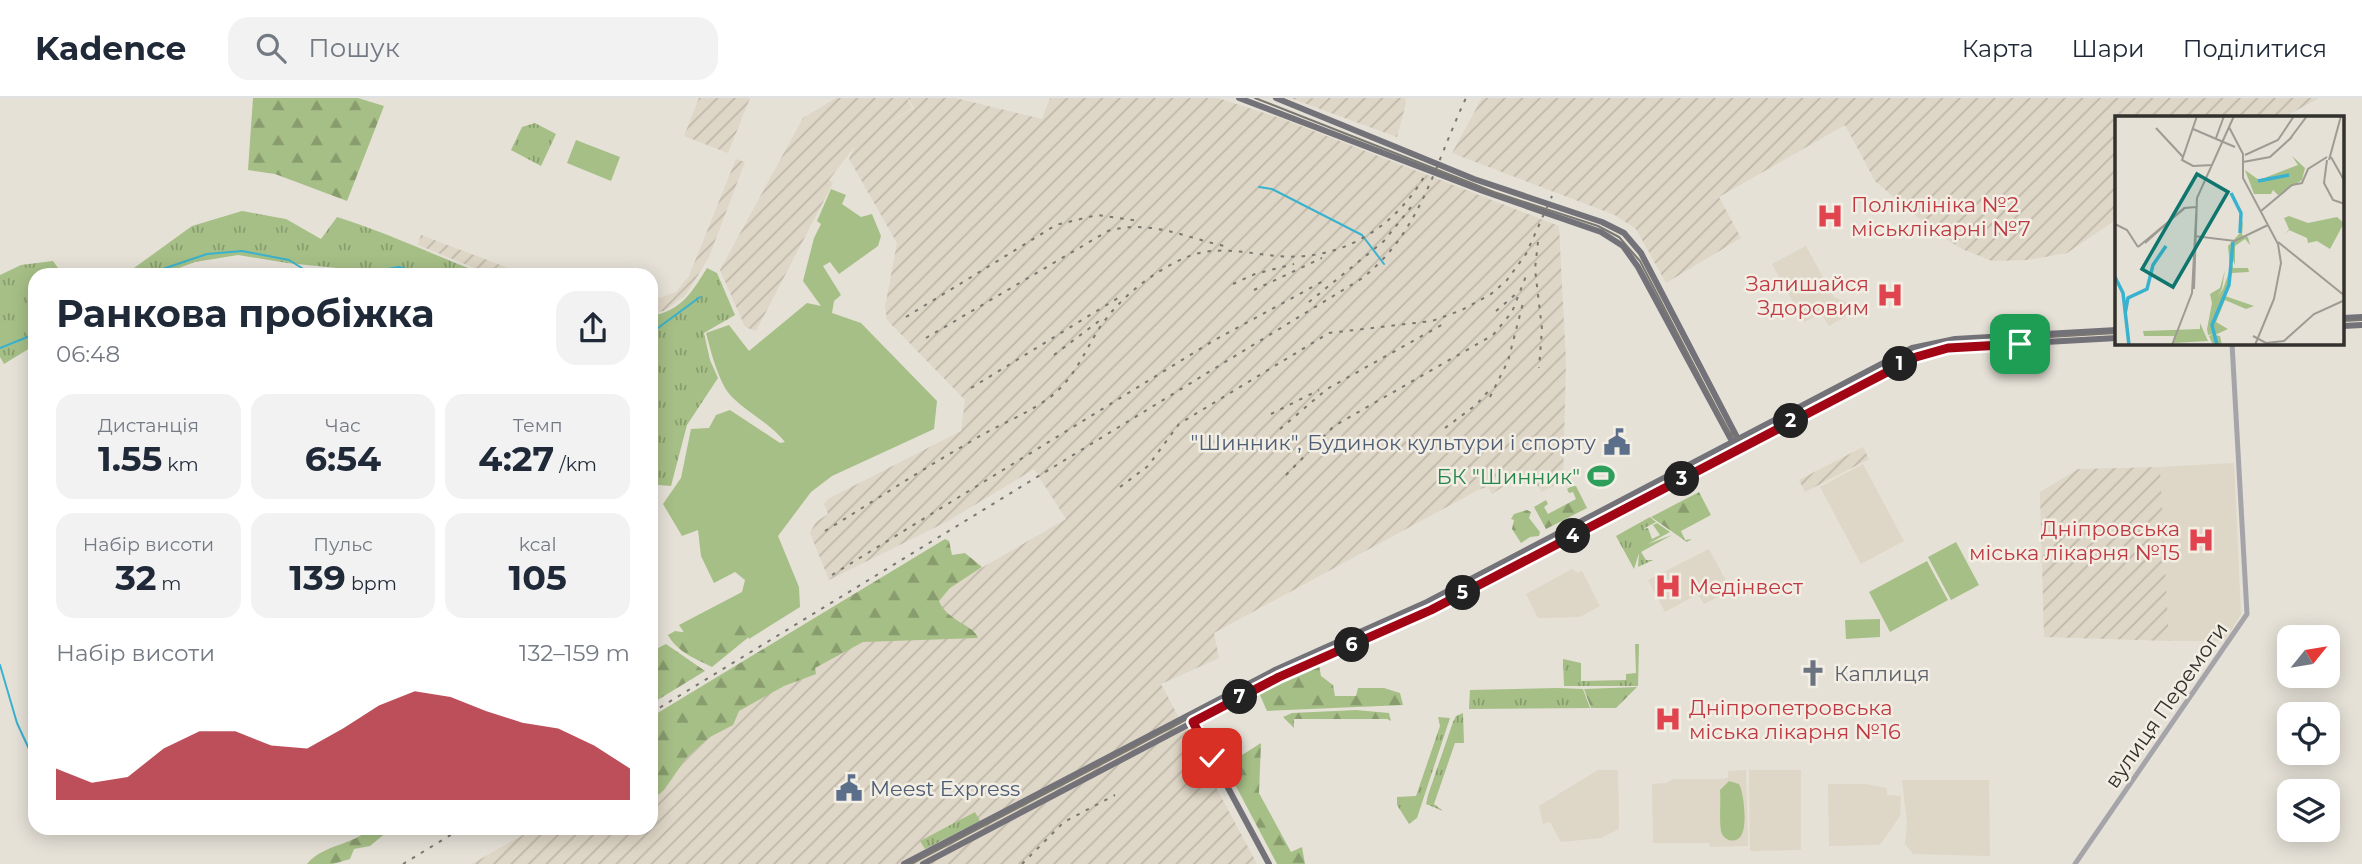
<!DOCTYPE html>
<html lang="uk">
<meta charset="utf-8">
<style>
:root{--surface:#fff;--page:#f2f2f3;--text:#1f2937;--muted:#747a83;--line:#e0e1e3;--accent:#a20615}
body{margin:0;font-family:Montserrat,sans-serif;background:var(--page);color:var(--text);height:100vh;display:flex;flex-direction:column;font-size:26px;white-space:nowrap}
*{box-sizing:border-box;margin:0}
p{font-size:23px;color:var(--muted)}
.icon{flex:none;width:38px;height:38px;fill:none;stroke:currentColor;stroke-width:2;stroke-linecap:round;stroke-linejoin:round}
.map{position:relative;flex:1;overflow:hidden}
.drawer{position:absolute;left:28px;top:170px;width:630px;height:567px;display:flex;flex-direction:column;background:var(--surface);border-radius:21px;box-shadow:0 4px 18px #0003}
.drawer>*{flex:none}
.needle{width:46px;rotate:60deg}
.buttons{position:absolute;left:2277px;top:527px;display:grid;gap:14px}
.buttons a{display:grid;place-items:center;width:63px;height:63px;border-radius:14px;background:var(--surface);box-shadow:0 4px 18px #0003;font-size:35px}
.pin{position:absolute;display:grid;place-items:center;width:60px;height:60px;color:#fff;margin:-30px;border-radius:14px;box-shadow:0 4px 10px #0006}
.km{position:absolute;width:35px;height:35px;margin:-18px;border-radius:50%;background:#222;color:#fff;font-size:19px;line-height:35px;text-align:center}
.round{display:grid;place-items:center;flex:none;width:74px;height:74px;border-radius:21px;background:var(--page)}
.head{display:flex;align-items:center;justify-content:space-between;height:119px;padding:0 28px}
h1{font-size:38px;font-weight:700;line-height:52px}
.metrics{display:grid;grid-template-columns:repeat(3,1fr);gap:10px;height:119px;padding:7px 28px}
.metrics div{display:grid;align-content:center;border-radius:18px;background:var(--page);text-align:center}
.metrics b{font-size:35px;font-weight:700}
.metrics small{font-size:19px;font-weight:400}
.metrics p{font-size:19px}
.chart{height:196px;padding:14px 28px}
.chart p{display:flex;justify-content:space-between}
.chart svg{width:100%;height:126px;margin-top:7px;fill:var(--accent);opacity:.7}
header{display:flex;align-items:center;gap:42px;box-sizing:border-box;height:98px;padding:0 35px;background:var(--surface);border-bottom:2px solid var(--line)}
header strong{font-size:33px}
nav{display:flex;gap:38px;margin-inline-start:auto;font-size:24px}
.search{width:490px;height:63px;background:var(--page);display:flex;align-items:center;gap:18px;box-sizing:border-box;padding:0 24px;border-radius:21px;color:var(--muted);font-size:26px}
.map>svg:first-child{display:block}
.built{fill:#ded6c6}
.industrial{fill:url(#industrial-furrows)}
.grass{fill:url(#grass-tufts)}
.forest{fill:url(#forest-firs)}
.garden{fill:#a6bf86}
.lines{fill:none;stroke-linecap:round;stroke-linejoin:round}
.stream{stroke:#38b2ce;stroke-width:2}
.minor{stroke:#a5a4a9;stroke-width:5}
.major{stroke:#737279;stroke-width:6}
.tram{stroke:#797770;stroke-width:2}
.rail{stroke:#797770;stroke-width:2;stroke-dasharray:3.5 7;stroke-linecap:butt}
.route-casing{stroke:#fff;stroke-width:14}
.route{stroke:#a20615;stroke-width:9}
.labels{text-anchor:middle;dominant-baseline:central;stroke-width:5;stroke-linejoin:round;paint-order:stroke}
.health-label{font-size:21px;fill:#be3a42;stroke:#f3eee4;text-anchor:start}
.service-label{font-size:21px;fill:#4e5e75;stroke:#f3eee4;text-anchor:end}
.leisure-label{font-size:21px;fill:#27864d;stroke:#f3eee4;text-anchor:end}
.worship-label{font-size:21px;fill:#5b616d;stroke:#f3eee4;text-anchor:start}
.street-label{font-size:21px;fill:#32312d;stroke:#f3eee4}
.inset-river{fill:none;stroke:#38b2ce;stroke-width:3.5}
.inset-road{fill:none;stroke:#9d9b93;stroke-width:2}
.view{fill:#0f766e;fill-opacity:0.15;stroke:#0f766e;stroke-width:3.5}
.inset-edge{fill:none;stroke:#32312d;stroke-width:3.5}
</style>
<header>
<strong>Kadence</strong>
<div class="search"><svg class="icon" aria-label="search" viewBox="0 0 24 24"><circle cx="10" cy="10" r="6"/><path d="M15 15l6 6"/></svg>Пошук</div>
<nav><a>Карта</a><a>Шари</a><a>Поділитися</a></nav>
</header>
<div class="map">
<svg width="2362" height="766" viewBox="0 0 2362 766">
<defs>
<pattern id="industrial-furrows" width="10" height="10" patternUnits="userSpaceOnUse" patternTransform="scale(1.75)"><rect width="10" height="10" fill="#ded6c6"/><path d="M-1 1l2-2M0 10L10 0M9 11l2-2" fill="none" stroke="#bfb8aa"/></pattern>
<pattern id="grass-tufts" width="24" height="20" patternUnits="userSpaceOnUse" patternTransform="scale(1.75)"><rect width="24" height="20" fill="#a6bf86"/><path d="M3 7l-1-3M5 7V3M7 7l1-3M15 17l-1-3M17 17v-4M19 17l1-3" fill="none" stroke="#889c6e"/></pattern>
<pattern id="forest-firs" width="22" height="20" patternUnits="userSpaceOnUse" patternTransform="scale(1.75)"><rect width="22" height="20" fill="#a6bf86"/><path d="M5 1l3.5 6h-7zM16 11l3.5 6h-7z" fill="#889c6e"/></pattern>
</defs>
<rect width="100%" height="100%" fill="#e5e1d7"/>
<path class="built" d="M1806 148 1834 199 1850 206 1846 218 1829 228 1821 215 1804 224 1772 166Z
M2234 365 2241 516 2225 543H2169L2160 369Z
M1863 366 1904 443 1861 466 1820 389Z
M1709 451 1731 492 1704 506 1698 496 1665 514 1648 482Z
M1572 471 1577 475 1582 473 1600 508 1580 519 1538 520 1526 496Z
M1598 672H1618L1619 731 1601 740 1561 744 1550 724 1543 726 1539 708Z
M1746 672 1748 748 1710 749 1709 745H1653L1652 686 1666 685 1673 681H1720L1728 680V673Z
M1749 672H1801V752L1750 753Z
M1902 682H1989L1990 758 1913 756 1905 746 1907 725Z
M1828 686H1865L1887 690V697L1901 698 1900 718 1880 747 1829 748Z"/>
<path class="industrial" d="M699 0H750L728 55 684 38Z
M836 0H907L912 10 874 35 914 10 908 0H955L1042 21 1050 0H1218L1280 20 1559 128 1566 263 1563 383 1542 394 1534 383 1526 387 1520 377 1492 396 1488 389 1480 391 1214 535 1219 560 1161 586 1257 766H472L535 730H651V662L1066 421 1034 371 948 423 829 482 810 435 816 424 828 416 824 406 828 401 961 333 965 302 887 222 885 209 897 145 849 61 855 48 829 82 833 85 756 233 745 229 720 172 803 20Z
M1290 0H1405L1406 5 1397 39Z
M1482 0H2319L2284 19H2117V121L2067 155 2027 162 1992 163 1962 151 1936 135 1875 83 1845 27 1719 99 1741 140 1666 185 1636 131 1615 117 1452 55Z
M736 61 745 64 709 159 685 198 664 213 651 215V203L676 194 689 178Z
M421 137 527 177H492L418 147Z
M1863 349 1869 361 1805 394 1799 382Z
M2160 369 2169 543 2044 539 2040 394 2078 371Z"/>
<path class="grass" d="M535 25 556 36 541 68 511 52 522 29Z
M242 113 286 121 321 141 337 119C388 135 436 158 486 177H407L287 165 238 157 195 164 160 177H63L134 170 192 128Z
M53 163 63 177H35V247L4 266 0 259V177L21 167Z
M707 170 717 175 735 217 704 235 710 262 718 280 687 327 671 388 658 387 651 378V218C681 213 692 194 707 170Z
M1650 419 1656 424 1643 431 1648 430 1652 441 1660 437 1653 427 1657 425 1670 434 1648 446 1672 437 1641 454 1646 462H1653L1638 469 1639 455 1634 471 1616 438Z
M1635 546H1639L1638 588H1564L1563 561 1581 565V583L1626 582V576L1636 575Z
M1558 590 1583 591 1590 610 1469 611 1470 592Z
M1463 615 1464 645H1455L1434 706 1443 713 1426 706 1428 697 1453 624 1456 618Z
M1438 619 1450 620 1417 720 1409 726 1397 707V699L1416 698 1440 628Z
M975 714 980 723 925 751 920 743Z"/>
<path class="forest" d="M253 0H358L384 8 347 103 275 76 248 72Z
M1572 388H1576L1587 410 1546 431 1534 409 1546 402 1548 406 1544 409 1548 416 1576 401 1573 394 1569 395 1567 391Z
M1699 394 1711 417 1681 433 1685 442 1692 441 1687 444 1651 419Z
M1527 412 1531 414 1529 420 1540 434 1539 438 1530 439 1521 445 1512 431 1514 422 1511 421 1514 416Z
M945 441 949 443 952 457 965 455 982 469 950 490 939 503C947 523 974 527 978 540L863 544 815 570 816 576 784 588 739 613 733 627 710 639 687 659 664 692 651 703V619Z
M741 520 750 538 712 569C696 561 677 554 668 537L675 533 696 536Z
M666 546 705 573 651 606V558L656 551Z
M1319 567 1321 578 1333 587 1335 598H1356L1358 590H1384L1400 595 1403 607 1267 613 1259 595Z
M1637 589 1616 610H1591L1584 591Z
M1356 612 1389 615 1391 623 1387 621H1294V630L1283 619 1292 615Z
M1261 645 1259 695 1291 754 1302 749 1305 766H1277L1230 677 1240 673 1242 657Z
M370 730H405L387 734 370 748 354 751 350 761 333 766H307C323 746 353 748 370 730Z"/>
<path class="garden" d="M576 42 620 59 611 83 567 65Z
M831 91 846 97 842 106 861 119 872 116 881 138 878 148 839 176 830 164 823 168 841 197 834 203 832 215 861 225 937 303 934 331 832 378 811 394 778 438 799 489 800 509 749 541 739 521 702 541 687 539 679 527 742 494 745 482 735 474 714 485 701 458 698 432 682 438 663 406 681 380 691 331 709 330 716 317 730 312 780 345 785 344C770 325 749 316 732 299 719 286 711 254 706 235L729 227 749 253 807 205 821 208 803 183 814 140 821 126 817 123Z
M1956 444 1979 487 1951 502 1928 459Z
M1927 463 1948 502 1890 534 1869 494Z
M1880 521V539L1846 541 1845 522Z
M1729 683 1739 686C1744 695 1747 726 1742 736 1737 747 1723 743 1721 733 1719 720 1721 705 1720 692Z"/>
<g class="lines">
<path class="stream" d="M1259 89 1272 91 1362 137 1384 166
M145 177 207 156 242 153 289 162 305 172 349 171 365 175 399 169 427 177
M651 235 700 199
M0 250 35 236
M0 567 17 625 35 664"/>
<path class="minor" d="M2075 766 2247 516 2232 245"/>
<path class="major" d="M1239 0 1483 93 1601 134 1623 148 1638 169 1733 345
M1276 0 1474 81 1602 124 1624 135 1641 155 1740 345
M2343 220 2362 219
M2343 228 2362 227
M1191 621 1269 766
M904 766 1275 572 1427 504 1912 250 1955 241 2117 232
M923 766 1279 579 1431 512 1916 259 1957 249 2117 240"/>
<path class="tram" d="M1255 0 1494 94 1598 128 1619 139 1640 163 1728 333 1737 340 1749 341
M2343 223 2362 222
M911 766 1260 583 1429 507 1911 254 1946 245 2117 235"/>
<path class="rail" d="M1538 144 1535 171 1542 231 1539 270
M1233 186 1255 176 1294 166
M1254 192 1322 160
M1309 204 1384 143 1411 109
M1496 213 1517 195
M906 219 1056 127 1097 117 1140 123
M926 240 1108 133C1149 121 1184 139 1224 148
M1054 257 1099 223
M971 290 1118 200
M1490 299 1508 263 1524 201
M1271 316 1319 292
M1445 330 1476 307 1492 289
M1280 331 1327 291 1447 224
M1286 377 1334 328 1493 237 1512 214 1526 178
M1120 389 1148 368 1179 326 1329 235 1432 223 1462 212 1491 196 1507 182 1526 156 1552 98
M825 433C874 403 921 372 970 344 995 328 1024 318 1049 300 1073 282 1083 257 1098 232 1118 201 1153 173 1187 159 1215 147 1247 155 1276 158 1342 164 1397 129 1428 72
M832 477 1213 243 1327 181
M651 615 1361 181C1421 135 1435 65 1466 0
M403 766 462 730
M1022 766 1064 724 1115 697"/>
</g>
<g class="lines">
<defs>
<path id="route" d="M1212 660 1193 624 1279 579 1431 512 1916 259 1948 250 2020 246"/>
</defs>
<use href="#route" class="route-casing"/>
<use href="#route" class="route"/>
</g>
<defs>
<symbol id="hospital-bare" viewBox="-9 -9 18 18"><path d="M-5-5h3v3.5h4V-5h3V5h-3V1.5h-4V5h-3Z" fill="#e0444e" stroke="#f3eee4" stroke-width="2.5" paint-order="stroke"/></symbol>
<symbol id="civic-bare" viewBox="-9 -9 18 18"><path d="M-.6-6.5H3V-4.5H.6V-3L4-1V1h2V6H-6V1h2V-1L-.6-3ZM-1.2 2.5V6h2.4V2.5Z" fill="#5c6f8a" stroke="#f3eee4" stroke-width="2.5" paint-order="stroke"/></symbol>
<symbol id="stadium-bare" viewBox="-9 -9 18 18"><path d="M0-5a6.5 5 0 1 0 0 10a6.5 5 0 1 0 0-10ZM-3.5-1.8h7v3.6h-7Z" fill="#2e9e5b" stroke="#f3eee4" stroke-width="2.5" paint-order="stroke"/></symbol>
<symbol id="church-bare" viewBox="-9 -9 18 18"><path d="M-1.2-6h2.4v3.5h3.3v2.4h-3.3V6h-2.4V-.1h-3.3v-2.4h3.3Z" fill="#6b7280" stroke="#f3eee4" stroke-width="2.5" paint-order="stroke"/></symbol>
</defs>
<g fill-rule="evenodd">
<use href="#hospital-bare" x="1811" y="99" width="38" height="38"/>
<use href="#hospital-bare" x="1871" y="178" width="38" height="38"/>
<use href="#civic-bare" x="1598" y="325" width="38" height="38"/>
<use href="#stadium-bare" x="1582" y="359" width="38" height="38"/>
<use href="#hospital-bare" x="2182" y="423" width="38" height="38"/>
<use href="#hospital-bare" x="1649" y="469" width="38" height="38"/>
<use href="#church-bare" x="1794" y="556" width="38" height="38"/>
<use href="#hospital-bare" x="1649" y="602" width="38" height="38"/>
<use href="#civic-bare" x="830" y="671" width="38" height="38"/>
</g>
<g class="labels">
<g class="health-label">
<text x="1851" y="106">Поліклініка №2<tspan x="1851" dy="24">міськлікарні №7</tspan></text>
<text x="1869" y="185" text-anchor="end">Залишайся<tspan x="1869" dy="24">Здоровим</tspan></text>
<text x="2180" y="430" text-anchor="end">Дніпровська<tspan x="2180" dy="24">міська лікарня №15</tspan></text>
<text x="1689" y="488">Медінвест</text>
<text x="1689" y="609">Дніпропетровська<tspan x="1689" dy="24">міська лікарня №16</tspan></text>
</g>
<g class="service-label">
<text x="1596" y="344">"Шинник", Будинок культури і спорту</text>
<text x="870" y="690" text-anchor="start">Meest Express</text>
</g>
<g class="leisure-label">
<text x="1580" y="378">БК "Шинник"</text>
</g>
<g class="worship-label">
<text x="1834" y="575">Каплиця</text>
</g>
<g class="street-label">
<text transform="translate(2166 607) rotate(-55)">вулиця Перемоги</text>
</g>
</g>
<g transform="translate(2115 18)">
<rect width="229" height="229" fill="#e5e1d7"/>
<path d="M174 100 193 107 222 101 229 107 215 133 202 125 193 127 192 122 174 114 170 119 174 113 169 102Z" fill="#a6bf86"/>
<path d="M177 40 190 52 187 64 163 79 158 74 156 78H139L130 54 144 64 183 49ZM128 104 127 119 133 121 135 129 130 123 120 130V149L115 137 118 152H133L134 156 117 157 110 180 139 190 131 193 110 184 101 206 113 213 100 219 105 220 107 229H98L94 220 98 218 93 219 92 213 97 187 95 178 105 172 110 154 107 173 102 181 108 173 115 153 113 130 125 117Z" fill="#a6bf86"/>
<path d="M85 207 93 225 58 227 59 220H29L28 215 85 213Z" fill="#a6bf86"/>
<path class="inset-river" d="M143 65 174 59M116 77 126 97 125 117M0 161 8 177 14 229M10 198 13 182 32 173 38 149 51 130M102 229 97 209 114 169 118 126"/>
<path class="inset-road" d="M82 0 67 44 78 50 98 49M114 11 128 38V62L163 128 166 147 159 183 140 229M41 12 68 41 82 0M78 13 120 31M101 22 109 0M174 24 192 0M130 39 163 24 179 0M216 41 230 66M212 44 209 67 218 84 230 88M214 44 226 0M128 46 155 41 177 21M146 95 177 69 187 67 193 53 212 41M0 108 12 114 23 131M79 120 120 125 153 109M163 126 230 180M30 127 69 92 81 91M23 131 70 92 81 91M79 173 82 82 119 0M143 223 138 220 151 227 169 225 199 198 230 184M57 229 77 177 82 82 119 0"/>
<path class="view" d="M82 58 113 76 58 171 27 153Z"/>
<rect width="229" height="229" class="inset-edge"/>
</g>
</svg>
<div class="buttons">
<a><svg class="needle" viewBox="-14 -14 28 28"><path d="M0-13l5 13h-10z" fill="#e53935"/><path d="M0 13l5-13h-10z" fill="#747a83"/></svg></a>
<a><svg class="icon" aria-label="locate" viewBox="0 0 24 24"><circle cx="12" cy="12" r="6"/><path d="M12 2v4M12 18v4M2 12h4M18 12h4"/></svg></a>
<a><svg class="icon" aria-label="layers" viewBox="0 0 24 24"><path d="M12 4l9 5-9 5-9-5zM3 14l9 5 9-5"/></svg></a>
</div>
<div class="pin" style="left:2020px;top:246px;background:#1e9e55"><svg class="icon" aria-label="arrive" viewBox="0 0 24 24"><path d="M6 21V4h12l-3 4 3 4H6"/></svg></div>
<div class="pin" style="left:1212px;top:660px;background:#d93025"><svg class="icon" aria-label="check" viewBox="0 0 24 24"><path d="M5 12l5 5 9-10"/></svg></div>
<b class="km" style="left:1900px;top:266px">1</b>
<b class="km" style="left:1791px;top:323px">2</b>
<b class="km" style="left:1682px;top:381px">3</b>
<b class="km" style="left:1573px;top:438px">4</b>
<b class="km" style="left:1463px;top:495px">5</b>
<b class="km" style="left:1352px;top:547px">6</b>
<b class="km" style="left:1240px;top:599px">7</b>
<section class="drawer">
<div class="head"><div><h1>Ранкова пробіжка</h1><p>06:48</p></div><a class="round"><svg class="icon" aria-label="share" viewBox="0 0 24 24"><path d="M12 15V3M7 8l5-5 5 5M5 13v7h14v-7"/></svg></a></div>
<div class="metrics">
<div><p>Дистанція</p><b>1.55<small> km</small></b></div>
<div><p>Час</p><b>6:54</b></div>
<div><p>Темп</p><b>4:27<small> /km</small></b></div>
</div>
<div class="metrics">
<div><p>Набір висоти</p><b>32<small> m</small></b></div>
<div><p>Пульс</p><b>139<small> bpm</small></b></div>
<div><p>kcal</p><b>105</b></div>
</div>
<div class="chart"><p><span>Набір висоти</span>132–159 m</p>
<svg viewBox="0 0 160 44" preserveAspectRatio="none"><path d="M0 44V33L10 38L20 36L30 26L40 20L50 20L60 25L70 26L80 19L90 11L100 6L110 8L120 13L130 17L140 19L150 25L160 33V44z"/></svg>
</div>
</section>
</div>
